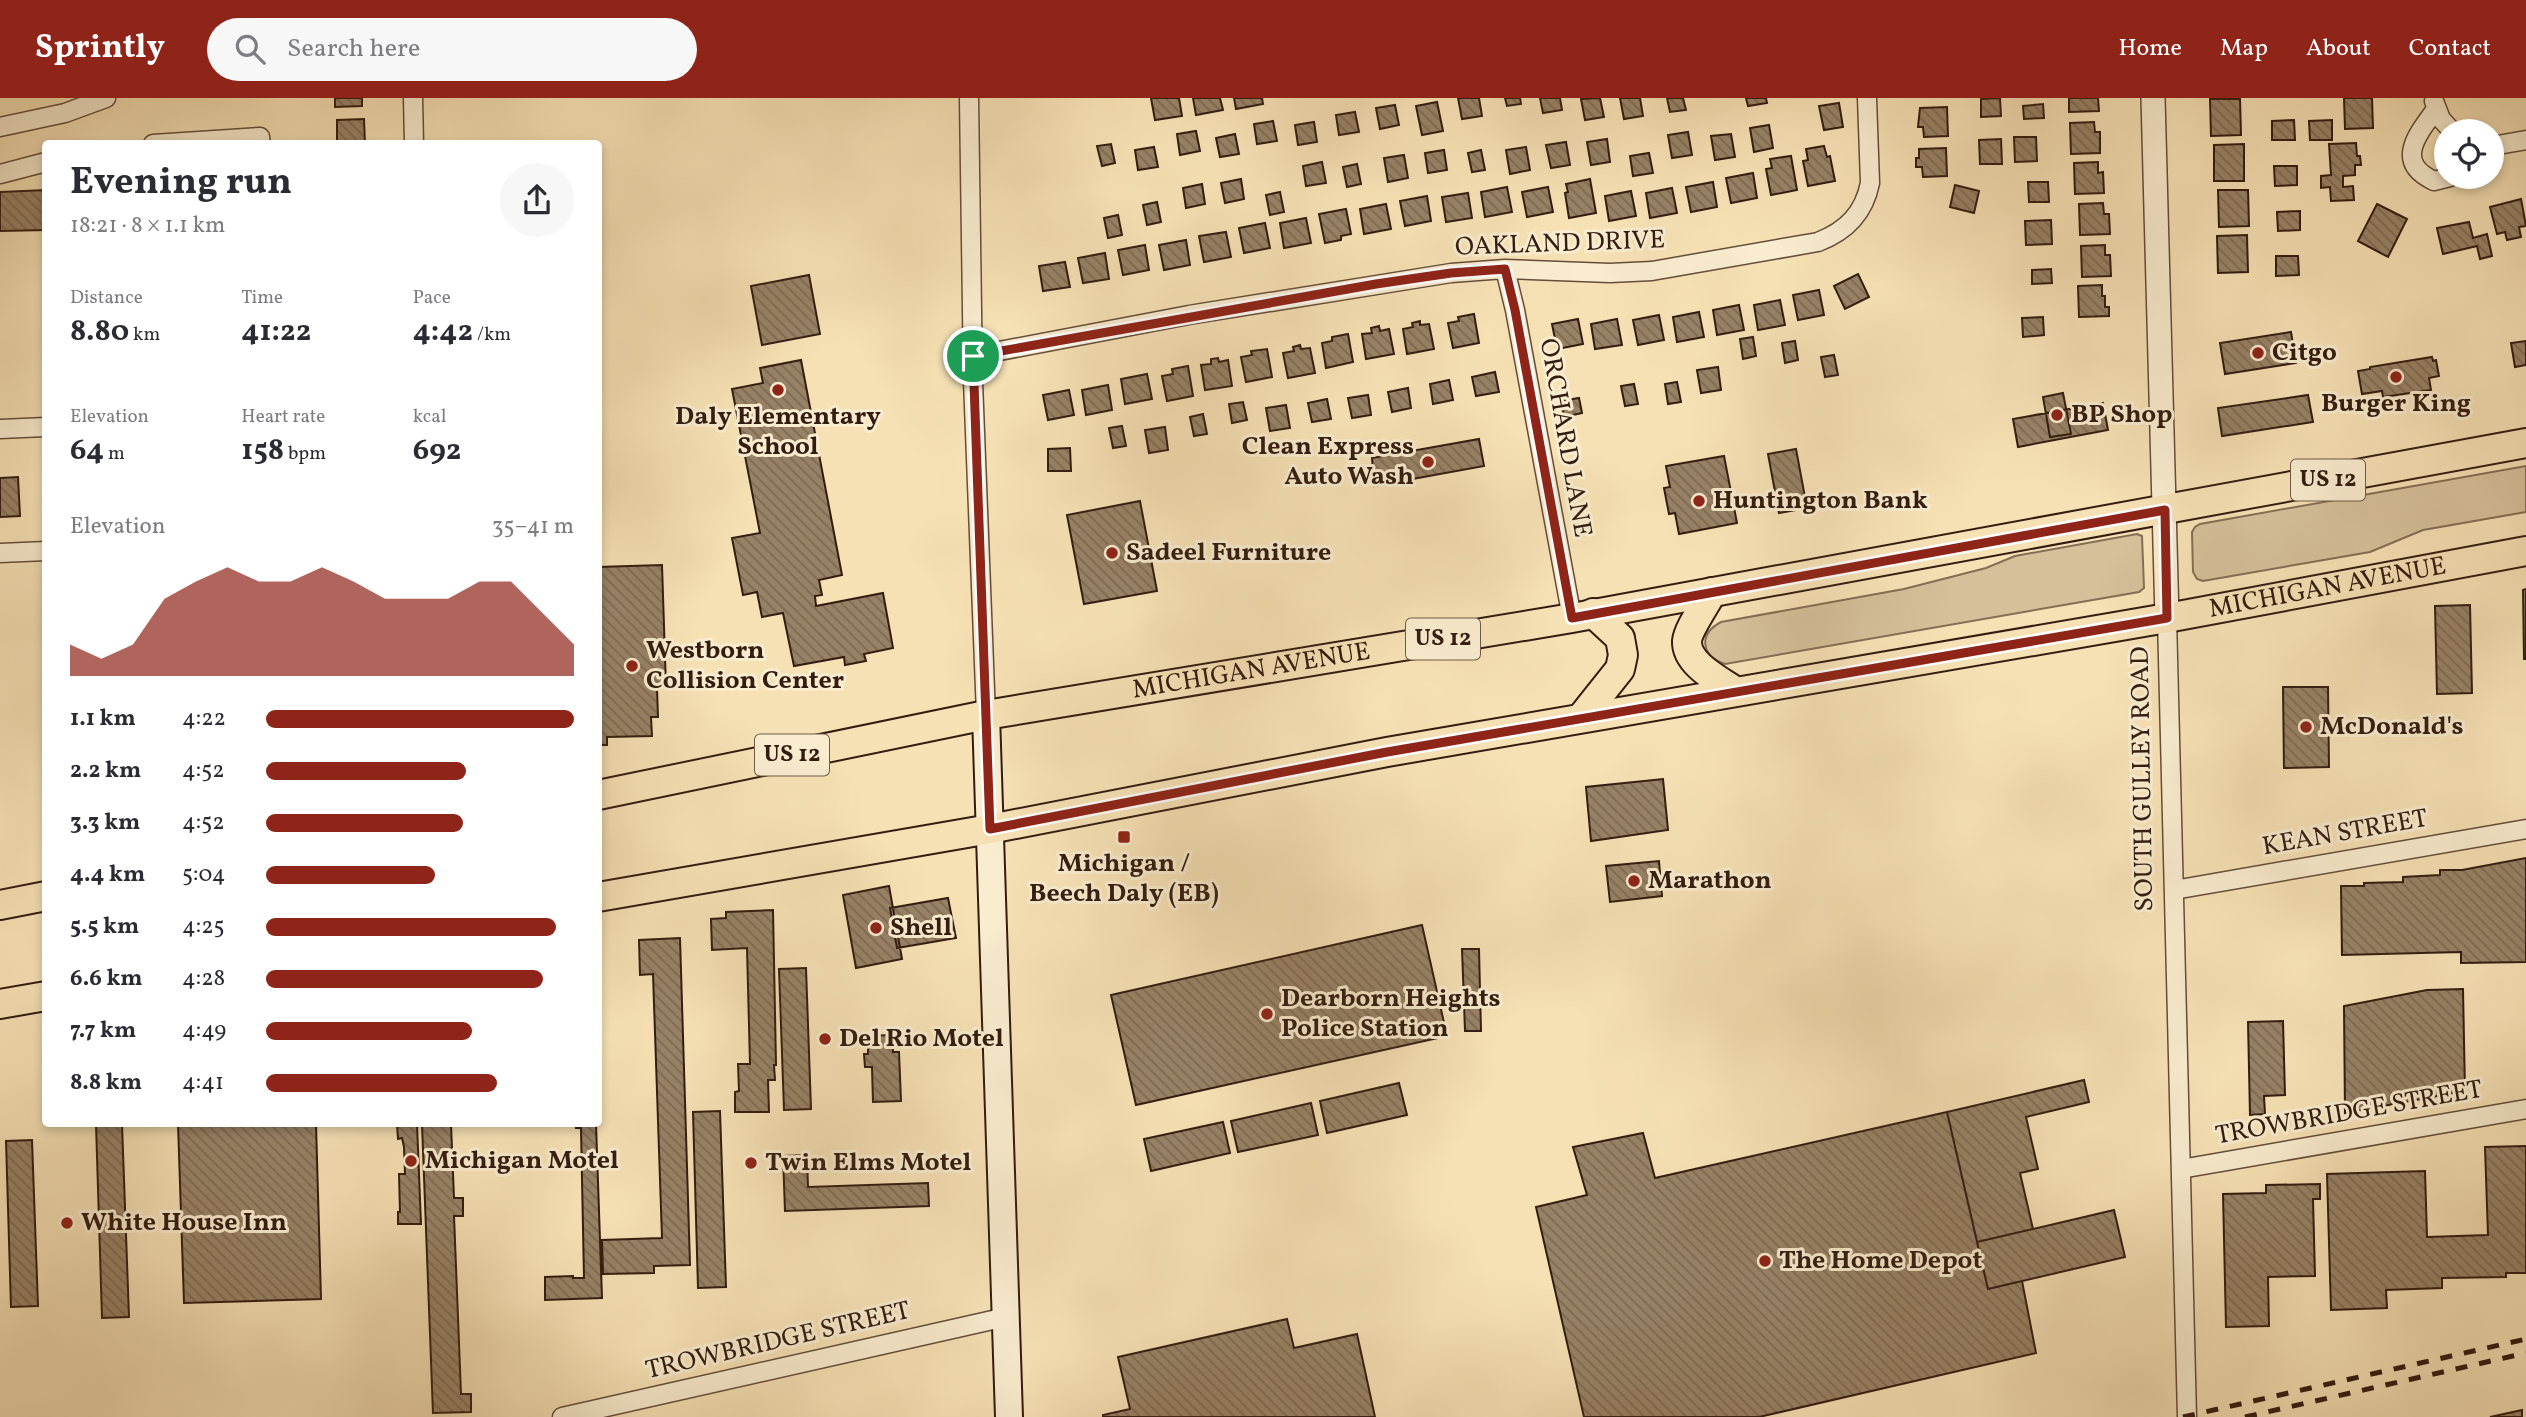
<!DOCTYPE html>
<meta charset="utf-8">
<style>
:root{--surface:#fff;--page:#f7f7f7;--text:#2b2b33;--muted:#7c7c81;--accent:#8f2418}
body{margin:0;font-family:Vollkorn,serif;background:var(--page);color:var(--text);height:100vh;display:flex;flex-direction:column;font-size:26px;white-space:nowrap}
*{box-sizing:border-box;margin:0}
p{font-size:23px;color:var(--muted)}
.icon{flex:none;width:38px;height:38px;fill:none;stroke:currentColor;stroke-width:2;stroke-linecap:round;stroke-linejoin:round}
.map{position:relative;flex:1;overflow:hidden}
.panel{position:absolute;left:42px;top:42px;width:560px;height:987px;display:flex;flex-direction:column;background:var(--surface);border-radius:7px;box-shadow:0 4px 10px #0003}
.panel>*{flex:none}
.buttons{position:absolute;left:2434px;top:21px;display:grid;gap:14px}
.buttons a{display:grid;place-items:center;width:70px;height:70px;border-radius:50%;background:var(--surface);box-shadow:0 4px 10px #0003;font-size:35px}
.pin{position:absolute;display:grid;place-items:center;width:60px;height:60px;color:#fff;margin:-30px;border:4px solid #fff;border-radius:50%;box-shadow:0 2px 7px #0007}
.round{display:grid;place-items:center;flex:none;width:74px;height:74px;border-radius:37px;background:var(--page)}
.head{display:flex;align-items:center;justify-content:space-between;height:119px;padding:0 28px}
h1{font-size:38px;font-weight:700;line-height:52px}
.stats{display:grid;grid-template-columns:repeat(3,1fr);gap:10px;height:119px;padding:7px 28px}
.stats div{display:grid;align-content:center}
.stats b{font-size:30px;font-weight:700}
.stats small{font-size:19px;font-weight:400}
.stats p{font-size:19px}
.chart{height:196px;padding:14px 28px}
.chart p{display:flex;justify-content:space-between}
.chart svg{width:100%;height:126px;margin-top:7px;fill:var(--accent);opacity:.7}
ul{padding:0 28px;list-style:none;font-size:23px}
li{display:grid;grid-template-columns:112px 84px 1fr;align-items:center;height:52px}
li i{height:18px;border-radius:9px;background:var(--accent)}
header{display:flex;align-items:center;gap:42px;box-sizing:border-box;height:98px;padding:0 35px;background:var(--accent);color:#fff}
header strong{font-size:33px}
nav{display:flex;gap:38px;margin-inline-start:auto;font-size:24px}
.search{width:490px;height:63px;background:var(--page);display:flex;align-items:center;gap:18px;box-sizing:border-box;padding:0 24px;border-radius:38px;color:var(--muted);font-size:26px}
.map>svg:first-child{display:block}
.grass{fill:#d5c099;stroke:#846e54;stroke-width:2}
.building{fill:url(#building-back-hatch);stroke:#331c10;stroke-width:2}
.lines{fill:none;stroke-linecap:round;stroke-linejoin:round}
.minor-casing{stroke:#644d39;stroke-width:21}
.tertiary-casing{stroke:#644d39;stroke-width:26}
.secondary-casing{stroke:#331c10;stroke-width:30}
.primary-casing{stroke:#331c10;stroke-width:32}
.minor{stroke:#f9eccf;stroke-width:18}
.tertiary{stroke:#f9eccf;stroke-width:23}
.secondary{stroke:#f9eccf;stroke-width:26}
.primary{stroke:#f6e1b5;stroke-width:28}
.rail{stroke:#331c10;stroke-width:5;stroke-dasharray:12 12;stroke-linecap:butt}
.route-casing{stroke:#fff;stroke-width:14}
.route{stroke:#8f2418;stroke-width:9}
.poi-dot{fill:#8f2418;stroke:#f9eccf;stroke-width:2.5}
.labels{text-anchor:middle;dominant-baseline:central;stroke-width:6;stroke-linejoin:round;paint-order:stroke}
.shield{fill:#f9eccf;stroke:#6e5a49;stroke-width:2}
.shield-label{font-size:24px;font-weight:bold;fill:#331c10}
.street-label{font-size:26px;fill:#331c10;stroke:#f9eccf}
.poi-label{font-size:26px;font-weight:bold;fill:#331c10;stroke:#f9eccf;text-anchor:start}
</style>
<header>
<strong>Sprintly</strong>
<div class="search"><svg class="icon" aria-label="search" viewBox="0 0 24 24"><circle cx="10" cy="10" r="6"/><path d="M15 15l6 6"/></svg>Search here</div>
<nav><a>Home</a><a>Map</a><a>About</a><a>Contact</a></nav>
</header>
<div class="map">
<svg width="2526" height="1319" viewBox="0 0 2526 1319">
<defs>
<pattern id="building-back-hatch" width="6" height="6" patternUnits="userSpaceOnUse" patternTransform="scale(1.75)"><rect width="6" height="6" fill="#988266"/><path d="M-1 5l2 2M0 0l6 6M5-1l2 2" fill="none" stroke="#7d6a53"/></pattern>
</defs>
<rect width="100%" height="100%" fill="#f6e1b5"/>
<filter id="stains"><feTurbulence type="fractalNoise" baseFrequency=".00286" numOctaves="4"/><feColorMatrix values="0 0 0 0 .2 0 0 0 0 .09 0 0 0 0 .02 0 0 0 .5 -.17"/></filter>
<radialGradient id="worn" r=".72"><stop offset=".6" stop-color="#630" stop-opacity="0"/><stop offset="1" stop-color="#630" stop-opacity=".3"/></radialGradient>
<path class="grass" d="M2526 368V414L2423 432 2370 454 2203 483 2197 481 2193 474 2192 434 2195 429 2200 426Z
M2137 436 2142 438 2144 490 2139 494 1725 566C1702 558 1697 537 1721 524L1904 491 1986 470 2015 458Z"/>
<path class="building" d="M335 0H362V8L335 9Z
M1151 0H1179L1182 18 1155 22Z
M1193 0H1220L1223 12 1196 17Z
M1234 0H1262L1263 6 1236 11Z
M1458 0H1479L1482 18 1462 21Z
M1505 0H1520L1521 6 1507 8Z
M1540 0H1560L1562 12 1543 15Z
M1600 0 1604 19 1585 22 1581 1Z
M1620 0H1640L1643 18 1624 21Z
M1667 0H1683L1686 12 1670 14Z
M1746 0H1766L1767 5 1748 8Z
M2000 0 2001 18 1981 19V1Z
M2069 0H2098L2099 13 2069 14Z
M2344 0H2372L2373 30 2345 31Z
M2210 1H2240L2241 37 2211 38Z
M1437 4 1443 33 1422 37 1416 8Z
M1839 5 1843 29 1824 32 1819 8Z
M2043 6 2044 20 2024 21 2023 8Z
M1395 7 1399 27 1380 31 1376 10Z
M1947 9 1948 38 1924 39 1923 29H1918L1920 10Z
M1355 14 1359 34 1339 37 1336 17Z
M364 21 365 46H337V22Z
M2294 22 2295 42H2272V23Z
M2332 22V42H2310L2309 23Z
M1273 23 1277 43 1257 46 1254 26Z
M1314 24 1317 44 1298 47 1295 27Z
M2094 24 2095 34H2100V55L2071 56 2070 25Z
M1769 27 1773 50 1754 54 1750 30Z
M1196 33 1200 53 1180 57 1177 36Z
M1688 34 1692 57 1672 60 1668 37Z
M1235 36 1239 56 1220 59 1216 40Z
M1731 36 1735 59 1715 62 1711 38Z
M2014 39H2036L2037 63 2015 64Z
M1607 41 1610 64 1591 67 1587 44Z
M2001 41 2002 66H1980L1979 42Z
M1566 44 1570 67 1551 70 1546 47Z
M2356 45 2357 58H2360L2361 67H2355V77L2343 78V89L2353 88 2354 102 2331 103 2330 89 2321 90V78L2331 77 2329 46Z
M1111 46 1115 65 1102 68 1097 48Z
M2244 46V83H2214V47Z
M1824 48 1827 59 1830 58 1835 83 1808 88 1803 63 1808 62 1806 51Z
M1154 49 1158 69 1138 72 1135 52Z
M1526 49 1530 72 1510 76 1506 52Z
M1946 50 1947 78 1923 79 1922 69H1916V60H1919V51Z
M1444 52 1447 72 1428 75 1425 55Z
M1481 52 1485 72 1472 74 1468 55Z
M1649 55 1653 75 1633 78 1630 58Z
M1404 57 1408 80 1388 84 1384 60Z
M1791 58 1797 92 1771 97 1766 71 1772 70 1770 61Z
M1322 64 1326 85 1306 88 1303 68Z
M2098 64V75L2103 74 2104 95 2075 96 2074 65Z
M1357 66 1361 86 1347 89 1343 69Z
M2274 68H2297V87L2275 88Z
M1753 75 1757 100 1731 105 1726 80Z
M1241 81 1244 101 1225 105 1221 85Z
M1590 81 1596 115 1569 120 1565 95 1568 94 1566 86Z
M1713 84 1717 109 1691 114 1686 89Z
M2028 84H2048L2049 104H2029Z
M1202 86 1205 106 1186 110 1183 90Z
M1955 87 1979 93 1974 115 1950 109Z
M1507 89 1512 114 1485 119 1481 94Z
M1548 89 1553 114 1527 119 1522 94Z
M1672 90 1677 115 1650 120 1646 95Z
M46 92V132L0 133V94Z
M2218 92H2248L2249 128 2219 129Z
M1631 93 1636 118 1609 123 1605 98Z
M1280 94 1284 114 1270 117 1266 97Z
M1468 95 1472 120 1446 124 1442 99Z
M1427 98 1431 123 1405 128 1400 103Z
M2521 101 2526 128 2519 129 2521 139 2507 142 2505 134 2497 136 2490 109Z
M1157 104 1161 124 1147 127 1143 107Z
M2103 105 2104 116H2109L2110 136 2080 137 2079 106Z
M1386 106 1391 131 1364 136 1360 111Z
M2377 106 2407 121 2388 159 2358 143Z
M1346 111 1351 136 1341 138V142L1325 145 1319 116Z
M2300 113V132L2278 133 2277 114Z
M1118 117 1122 137 1108 140 1104 120Z
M1306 120 1311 145 1284 150 1280 125Z
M2051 122 2052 146 2026 147 2025 123Z
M2469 124 2473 140 2487 136 2492 158 2480 161 2477 148 2443 156 2437 130Z
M1265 125 1270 150 1244 155 1239 130Z
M1226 134 1231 159 1204 164 1199 138Z
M2247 137 2248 174 2218 175 2217 138Z
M1186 142 1190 167 1164 172 1159 147Z
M1145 147 1149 172 1123 177 1118 152Z
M2105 147V157H2110L2111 178 2082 179 2081 148Z
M1105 155 1109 181 1083 185 1078 160Z
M2276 158H2298L2299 177 2276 178Z
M1065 164 1070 189 1043 193 1039 168Z
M2051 171 2052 185 2032 186V172Z
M1858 176 1869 199 1845 211 1834 188Z
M809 177 820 236 762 247 751 188Z
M2102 187V198H2105V209H2109V218L2079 219 2078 188Z
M1819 192 1824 217 1798 222 1793 197Z
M1780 202 1785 227 1758 232 1754 207Z
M1739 207 1744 232 1717 237 1713 212Z
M1699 214 1704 239 1677 244 1673 219Z
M1474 216 1479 245 1453 250 1448 225 1459 223 1458 219Z
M1659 217 1664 242 1638 247 1633 222Z
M2043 219 2044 237 2023 239 2022 220Z
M1578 221 1583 246 1557 251 1552 226Z
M1617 221 1622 247 1595 251 1591 226Z
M1420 223V227L1429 226 1434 251 1407 256 1403 231 1413 229 1412 225Z
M1379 228 1380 233 1389 231 1394 256 1366 261 1362 236 1372 235 1371 230Z
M2291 234 2296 265 2225 276 2220 245Z
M1348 236 1353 264 1326 270 1322 245 1332 243V239Z
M1753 239 1756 258 1743 261 1740 241Z
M1795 243 1798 262 1785 265 1782 245Z
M2526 243V267L2515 269 2511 245Z
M1300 247 1301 251 1310 250 1315 275 1288 280 1283 255 1294 253 1293 249Z
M1267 251 1272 279 1246 284 1241 259 1252 257 1251 253Z
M1834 257 1838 277 1825 279 1821 259Z
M2432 259 2433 263 2436 262 2439 278 2429 280 2431 292 2383 299 2382 293 2362 296 2358 273 2370 271V269Z
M1218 260 1219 264 1228 262 1232 288 1205 292 1201 267 1211 266V261Z
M801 262 842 477 819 482 822 497 815 498 816 508 883 495 893 550 864 556 866 563 845 567 844 559 794 568 783 515 762 519 757 494 743 497 732 440 760 435 732 291 763 285 760 270Z
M1188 268 1193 298 1167 303 1162 278 1173 276 1172 271Z
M1718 269 1721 292 1701 295 1697 272Z
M1495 274 1499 294 1476 298 1472 279Z
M1147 276 1152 301 1125 306 1121 281Z
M1449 282 1453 302 1433 306 1430 286Z
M1677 284 1681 304 1668 306 1665 286Z
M1634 286 1638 306 1625 308 1621 288Z
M1108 287 1112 312 1086 317 1082 292Z
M1408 290 1411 310 1392 314 1388 294Z
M1069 292 1074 317 1048 322 1043 297Z
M2063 295 2071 336 2050 339 2043 299Z
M1368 297 1371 317 1352 320 1348 300Z
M2308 297 2313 324 2222 338 2218 310Z
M1579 300 1582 315 1564 319 1561 303Z
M1327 301 1331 321 1312 324 1308 305Z
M1243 304 1247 322 1232 325 1229 306Z
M2103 305 2108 332 2018 349 2013 321Z
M1286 307 1290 330 1270 333 1266 310Z
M1203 316 1207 336 1194 338 1190 319Z
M1122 328 1126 348 1113 350 1109 330Z
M1165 329 1168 352 1149 355 1145 332Z
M1479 341 1484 368 1374 388 1372 360Z
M1070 350 1071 373H1048V351Z
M1796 351 1807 410 1779 415 1768 356Z
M1724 358 1737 425 1679 436 1675 415 1669 416 1664 390 1670 389 1666 368Z
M18 379 20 418 0 419V380Z
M1140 403 1157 493 1084 506 1067 417Z
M662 467 666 589 657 590 658 619H651L652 638 607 639V647H598V546H600L598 469Z
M2526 491V561H2524L2523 492Z
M2470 507 2472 595 2437 596 2435 508Z
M2283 589H2328L2329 669 2284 670Z
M1663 681 1668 732 1591 743 1586 689Z
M2526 760V864L2461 865V854L2342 857 2341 788H2364V785L2403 784V779L2440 777V772H2462Z
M1659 763 1662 798 1610 804 1606 768Z
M889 788 902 861 856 870 843 797Z
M948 800 956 840 897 850 890 810Z
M773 812 776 967H774L775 982H768L769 1014H735V994L739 993 738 966H750L747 850 712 852 711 821 726 820V814Z
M1422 827 1447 938 1136 1007 1111 897Z
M680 840 690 1167 654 1168V1175L603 1176 602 1142 662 1140 653 876 640 877 639 842Z
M1462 851H1479L1481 933H1465Z
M806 870 811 1011 784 1012 779 871Z
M2463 891 2465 993 2345 1015 2344 908 2427 892Z
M2283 923 2285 997 2264 998 2265 1016 2250 1017 2248 924Z
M892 937 893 954H899L901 1003 873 1004 872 969H865L864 956H868V938Z
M2084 982 2089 1004 2026 1019 2038 1071 2020 1075 2033 1131 1977 1144 1947 1014Z
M1399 985 1407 1017 1327 1035 1320 1003Z
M1311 1005 1318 1037 1238 1054 1231 1023Z
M720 1013 726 1189 698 1190 693 1014Z
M1947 1014 1988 1191 2022 1183 2036 1255 1759 1319H1584L1536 1109 1587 1097 1573 1049 1643 1035 1655 1080Z
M1223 1024 1230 1055 1151 1073 1144 1041Z
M96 1026H122L129 1219 102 1220Z
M178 1026H316L321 1201 184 1205Z
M397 1026H417L421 1126H398V1114H400L399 1076H405L404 1049 402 1040 398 1041Z
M422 1026H451L454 1100H463V1118H454L461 1296H471V1314L433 1315Z
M576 1026H596L602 1200 545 1202V1179L573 1178V1180H584L581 1030H576Z
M32 1042 38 1208 11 1209 6 1043Z
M2526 1048V1175H2506V1179L2442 1180V1190L2386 1192 2387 1210 2331 1212 2327 1076 2425 1073 2427 1139 2488 1137 2485 1049Z
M807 1057 808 1089 928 1085 929 1108 785 1113 783 1058Z
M2320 1086V1101H2313L2315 1178 2268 1179 2269 1228 2226 1229 2223 1096 2266 1095V1087Z
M2114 1112 2125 1159 1988 1191 1977 1144Z
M1287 1221 1294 1250 1357 1236 1375 1319H1103V1317L1130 1311 1118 1259Z
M2522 1312V1319H2490Z"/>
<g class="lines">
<defs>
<path id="minor" d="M413 0 414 46
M969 0 973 283 986 617
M2434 3 2441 21 2452 33
M2436 11C2417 37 2394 64 2434 83L2450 79
M0 29 65 15 106 0
M153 46 260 39 261 46
M2492 48 2526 42
M0 76 46 64
M1505 171 1515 212 1572 520
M973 258 1189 217 1451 175 1505 171 1610 175 1652 173 1818 144C1847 133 1864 115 1870 85L1867 0
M0 331 46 329
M0 455 46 453
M2167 520 2187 1319
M2174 792 2526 731
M2181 1071 2526 1011
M562 1319 1006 1219"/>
<path id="tertiary" d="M2153 0 2167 520"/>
<path id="secondary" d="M986 617 1009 1319"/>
<g id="primary">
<path d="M1712 494C1706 506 1688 531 1687 543 1686 566 1719 582 1735 593"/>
<path d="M1581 620 1620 571 1623 557 1620 540 1593 515"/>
<path id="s1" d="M598 697 986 617 1572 520 2526 345"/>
<path id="s2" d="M598 799 990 731 1387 654 2167 520 2526 453"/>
<path d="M0 807 46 798"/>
<path d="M0 906 46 898"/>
</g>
</defs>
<use href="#minor" class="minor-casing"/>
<use href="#tertiary" class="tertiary-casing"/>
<use href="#secondary" class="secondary-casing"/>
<use href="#primary" class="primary-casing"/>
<use href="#minor" class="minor"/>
<use href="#tertiary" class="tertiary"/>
<use href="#secondary" class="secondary"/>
<use href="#primary" class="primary"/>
<path class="rail" d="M2183 1319 2526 1241
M2245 1319 2526 1255"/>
</g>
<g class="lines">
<defs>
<path id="route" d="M1505 171 1515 212 1572 520 2165 412 2167 520 1387 654 990 731 973 258 1376 186 1451 175Z"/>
</defs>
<use href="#route" class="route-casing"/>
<use href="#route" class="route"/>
</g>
<g class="poi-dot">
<circle cx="2258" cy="255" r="7"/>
<circle cx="2396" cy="279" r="7"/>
<circle cx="778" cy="292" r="7"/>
<circle cx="2057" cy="317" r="7"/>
<circle cx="1428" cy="364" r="7"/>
<circle cx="1699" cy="403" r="7"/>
<circle cx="1112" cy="455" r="7"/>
<circle cx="632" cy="568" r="7"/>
<circle cx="2306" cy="629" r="7"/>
<rect x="1117" y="732" width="14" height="14" rx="3.5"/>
<circle cx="1634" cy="783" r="7"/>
<circle cx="876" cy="830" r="7"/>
<circle cx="1267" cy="916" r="7"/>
<circle cx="825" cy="941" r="7"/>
<circle cx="411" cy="1063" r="7"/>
<circle cx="751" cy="1065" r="7"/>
<circle cx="67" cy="1125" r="7"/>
<circle cx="1765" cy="1163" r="7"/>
</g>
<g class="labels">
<g class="shield">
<rect x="2291" y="361.5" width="74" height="41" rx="5"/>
<rect x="1406" y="520.5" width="74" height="41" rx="5"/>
<rect x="755" y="636.5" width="74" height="41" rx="5"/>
</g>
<g class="shield-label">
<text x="2328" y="382">US 12</text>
<text x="1443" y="541">US 12</text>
<text x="792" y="657">US 12</text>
</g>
<g class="street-label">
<text transform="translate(1560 146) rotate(-2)">OAKLAND DRIVE</text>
<text transform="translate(1565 340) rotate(80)">ORCHARD LANE</text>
<text stroke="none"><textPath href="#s2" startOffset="1757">MICHIGAN AVENUE</textPath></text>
<text stroke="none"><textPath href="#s1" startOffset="665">MICHIGAN AVENUE</textPath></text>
<text transform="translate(2143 681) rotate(-91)">SOUTH GULLEY ROAD</text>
<text transform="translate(2345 735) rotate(-10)">KEAN STREET</text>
<text transform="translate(2349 1015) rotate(-10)">TROWBRIDGE STREET</text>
<text transform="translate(778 1243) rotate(-13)">TROWBRIDGE STREET</text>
</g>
<g class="poi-label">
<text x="2272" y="255">Citgo</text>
<text x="2396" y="306" text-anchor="middle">Burger King</text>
<text x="2071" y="317">BP Shop</text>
<text x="778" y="319" text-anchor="middle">Daly Elementary<tspan x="778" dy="30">School</tspan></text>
<text x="1414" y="349" text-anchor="end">Clean Express<tspan x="1414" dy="30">Auto Wash</tspan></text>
<text x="1713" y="403">Huntington Bank</text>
<text x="1126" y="455">Sadeel Furniture</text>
<text x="646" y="553">Westborn<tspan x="646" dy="30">Collision Center</tspan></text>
<text x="2320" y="629">McDonald's</text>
<text x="1124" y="766" text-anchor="middle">Michigan /<tspan x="1124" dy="30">Beech Daly (EB)</tspan></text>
<text x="1648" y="783">Marathon</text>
<text x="890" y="830">Shell</text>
<text x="1281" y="901">Dearborn Heights<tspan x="1281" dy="30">Police Station</tspan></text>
<text x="839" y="941">Del Rio Motel</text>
<text x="425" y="1063">Michigan Motel</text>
<text x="765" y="1065">Twin Elms Motel</text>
<text x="81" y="1125">White House Inn</text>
<text x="1779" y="1163">The Home Depot</text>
</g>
</g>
<rect width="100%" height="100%" filter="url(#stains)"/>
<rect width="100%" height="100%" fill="url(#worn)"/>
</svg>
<div class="buttons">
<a><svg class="icon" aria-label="locate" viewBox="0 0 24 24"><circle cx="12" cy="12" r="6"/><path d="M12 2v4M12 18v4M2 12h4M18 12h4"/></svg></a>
</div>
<div class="pin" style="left:973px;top:258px;background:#1e9e55"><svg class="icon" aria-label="arrive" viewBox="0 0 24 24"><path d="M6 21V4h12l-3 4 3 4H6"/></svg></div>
<section class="panel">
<div class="head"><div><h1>Evening run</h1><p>18:21 · 8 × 1.1 km</p></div><a class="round"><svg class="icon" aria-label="share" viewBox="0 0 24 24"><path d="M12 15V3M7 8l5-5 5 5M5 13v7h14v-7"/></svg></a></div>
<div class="stats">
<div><p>Distance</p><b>8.80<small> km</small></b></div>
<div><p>Time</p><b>41:22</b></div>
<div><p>Pace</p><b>4:42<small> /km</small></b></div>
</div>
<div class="stats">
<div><p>Elevation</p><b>64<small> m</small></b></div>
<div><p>Heart rate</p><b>158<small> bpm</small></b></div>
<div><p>kcal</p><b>692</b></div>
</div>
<div class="chart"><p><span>Elevation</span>35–41 m</p>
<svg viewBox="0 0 160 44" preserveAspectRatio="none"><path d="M0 44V33L10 38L20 33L30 17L40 11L50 6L60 11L70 11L80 6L90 11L100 17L110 17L120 17L130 11L140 11L150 22L160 33V44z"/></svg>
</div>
<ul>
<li><b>1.1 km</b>4:22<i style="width:100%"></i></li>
<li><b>2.2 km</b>4:52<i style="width:65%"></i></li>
<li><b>3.3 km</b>4:52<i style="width:64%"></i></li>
<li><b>4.4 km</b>5:04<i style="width:55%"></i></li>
<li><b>5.5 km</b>4:25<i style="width:94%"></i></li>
<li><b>6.6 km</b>4:28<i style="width:90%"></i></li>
<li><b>7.7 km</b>4:49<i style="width:67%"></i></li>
<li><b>8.8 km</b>4:41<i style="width:75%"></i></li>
</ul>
</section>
</div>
